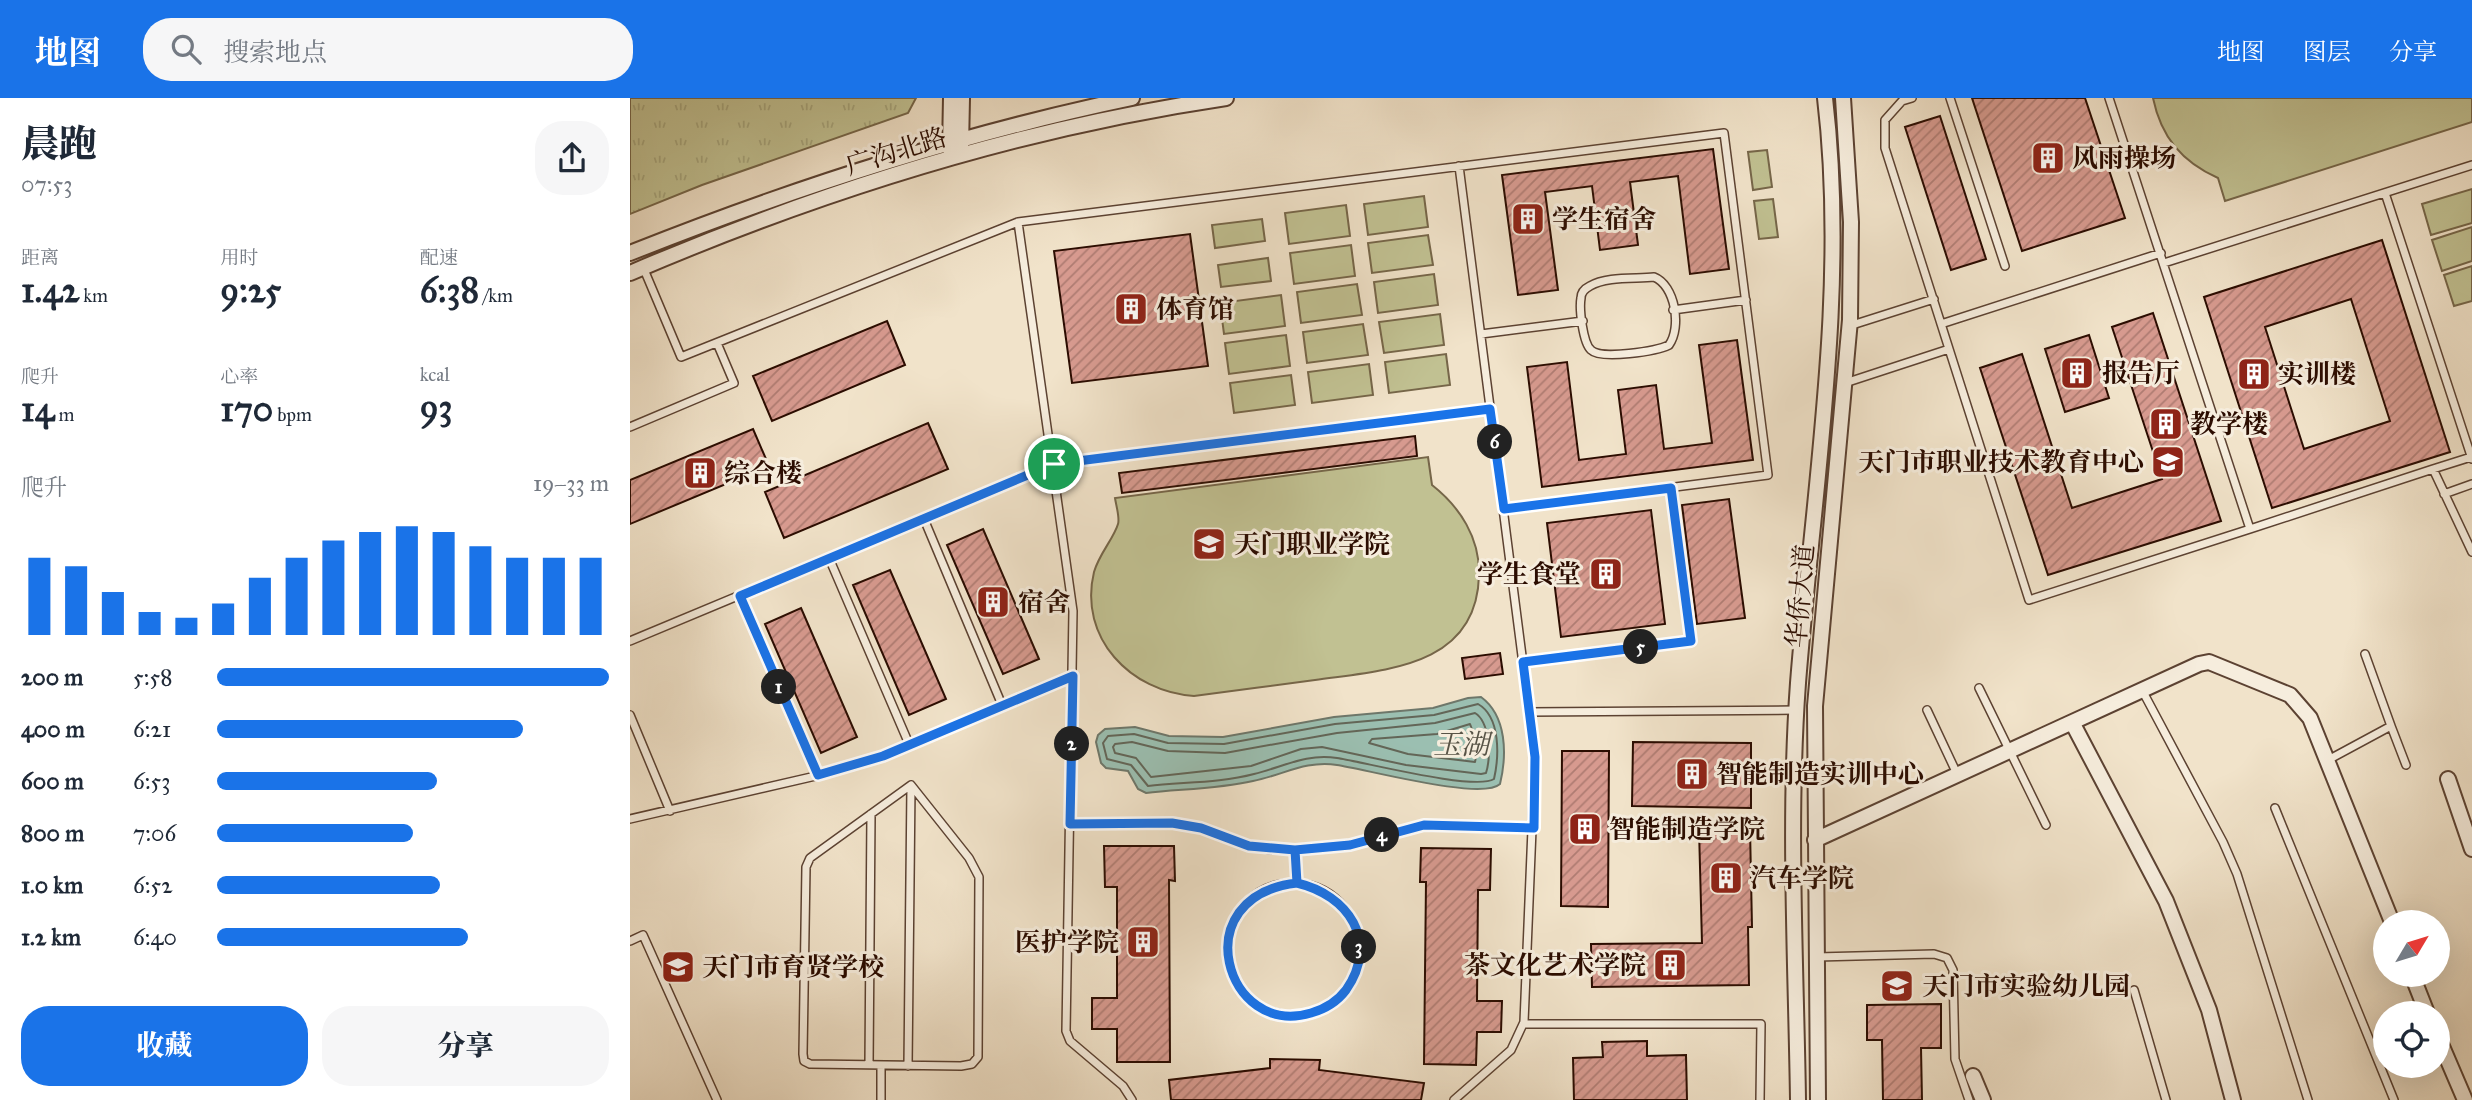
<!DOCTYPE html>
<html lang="zh">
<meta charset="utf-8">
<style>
:root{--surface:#fff;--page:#f6f6f7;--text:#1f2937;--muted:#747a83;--accent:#1a73e8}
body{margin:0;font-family:"IM FELL Great Primer","Noto Serif SC",serif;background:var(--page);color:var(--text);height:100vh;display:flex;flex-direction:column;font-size:26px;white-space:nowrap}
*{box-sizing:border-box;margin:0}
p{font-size:23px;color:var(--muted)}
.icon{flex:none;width:38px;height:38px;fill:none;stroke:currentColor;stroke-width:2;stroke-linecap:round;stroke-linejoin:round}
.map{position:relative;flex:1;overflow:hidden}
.sheet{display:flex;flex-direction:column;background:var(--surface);width:630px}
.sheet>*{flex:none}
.needle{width:46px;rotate:52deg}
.tools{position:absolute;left:1743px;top:812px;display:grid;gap:14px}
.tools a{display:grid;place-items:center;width:77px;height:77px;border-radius:50%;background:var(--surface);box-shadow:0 7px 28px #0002;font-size:35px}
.pin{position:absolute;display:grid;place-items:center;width:60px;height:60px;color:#fff;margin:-30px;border:4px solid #fff;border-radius:50%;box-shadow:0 2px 7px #0007}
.km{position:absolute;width:35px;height:35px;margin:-18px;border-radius:50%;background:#222;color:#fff;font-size:19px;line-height:35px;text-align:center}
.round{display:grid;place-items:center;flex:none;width:74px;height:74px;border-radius:28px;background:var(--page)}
.overview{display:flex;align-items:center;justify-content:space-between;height:119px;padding:0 21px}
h1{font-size:38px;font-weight:800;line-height:52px}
.metrics{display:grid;grid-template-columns:repeat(3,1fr);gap:10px;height:119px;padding:7px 21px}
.metrics div{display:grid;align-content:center}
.metrics b{font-size:35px;font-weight:800}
.metrics small{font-size:19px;font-weight:400}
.metrics p{font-size:19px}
.chart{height:196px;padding:14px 21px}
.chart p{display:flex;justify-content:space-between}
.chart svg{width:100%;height:126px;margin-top:7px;stroke:var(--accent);stroke-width:6}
.cta{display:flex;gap:14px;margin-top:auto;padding:14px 21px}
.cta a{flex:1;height:80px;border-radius:28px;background:var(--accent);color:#fff;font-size:28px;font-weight:800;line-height:80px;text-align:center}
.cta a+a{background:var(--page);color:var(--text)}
ul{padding:0 21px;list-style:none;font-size:23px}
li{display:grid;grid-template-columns:112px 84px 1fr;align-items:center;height:52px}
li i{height:18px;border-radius:9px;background:var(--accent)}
header{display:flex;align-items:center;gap:42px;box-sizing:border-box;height:98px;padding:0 35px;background:var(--accent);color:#fff}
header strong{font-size:33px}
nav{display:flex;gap:38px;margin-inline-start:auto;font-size:24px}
.search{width:490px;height:63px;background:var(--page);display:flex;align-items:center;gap:18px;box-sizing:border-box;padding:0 24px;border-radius:28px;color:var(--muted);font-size:26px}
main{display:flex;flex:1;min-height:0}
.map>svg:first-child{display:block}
.grass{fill:url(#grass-tufts);stroke:#766649;stroke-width:2}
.garden{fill:#c1c192;stroke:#766649;stroke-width:2}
.water{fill:#9bbfb1;stroke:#6e776a;stroke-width:2}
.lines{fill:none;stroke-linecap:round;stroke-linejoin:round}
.shore{stroke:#636658;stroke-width:2}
.building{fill:url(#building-hatch);stroke:#2b0c00;stroke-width:2;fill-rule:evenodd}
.lane-casing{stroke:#5c4232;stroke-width:10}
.street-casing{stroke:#5c4232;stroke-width:18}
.lane{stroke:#f6eddd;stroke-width:7}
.street{stroke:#f6eddd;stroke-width:14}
.route-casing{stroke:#fff;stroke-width:14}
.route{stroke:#1a73e8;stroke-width:9}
.labels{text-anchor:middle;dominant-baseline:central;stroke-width:6;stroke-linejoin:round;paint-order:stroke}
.street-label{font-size:26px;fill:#2b0c00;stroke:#f6eddd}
.poi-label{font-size:26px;font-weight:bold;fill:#2b0c00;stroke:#f6eddd;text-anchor:start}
.water-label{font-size:28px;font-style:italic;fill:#585447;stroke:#f6eddd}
</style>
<header>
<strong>地图</strong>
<div class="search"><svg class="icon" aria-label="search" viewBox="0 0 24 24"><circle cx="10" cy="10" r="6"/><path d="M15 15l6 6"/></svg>搜索地点</div>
<nav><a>地图</a><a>图层</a><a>分享</a></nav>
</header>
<main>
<section class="sheet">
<div class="overview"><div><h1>晨跑</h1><p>07:53</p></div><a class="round"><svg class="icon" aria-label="share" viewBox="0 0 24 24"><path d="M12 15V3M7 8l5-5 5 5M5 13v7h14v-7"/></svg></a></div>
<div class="metrics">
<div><p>距离</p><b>1.42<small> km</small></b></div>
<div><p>用时</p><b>9:25</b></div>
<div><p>配速</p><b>6:38<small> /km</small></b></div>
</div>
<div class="metrics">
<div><p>爬升</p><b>14<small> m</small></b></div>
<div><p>心率</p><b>170<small> bpm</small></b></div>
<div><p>kcal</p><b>93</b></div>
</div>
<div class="chart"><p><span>爬升</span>19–33 m</p>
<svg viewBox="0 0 160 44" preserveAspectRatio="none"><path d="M5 44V17M15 44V20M25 44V29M35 44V36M45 44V38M55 44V33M65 44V24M75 44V17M85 44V11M95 44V8M105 44V6M115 44V8M125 44V13M135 44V17M145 44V17M155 44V17"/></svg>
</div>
<ul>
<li><b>200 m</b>5:58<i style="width:100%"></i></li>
<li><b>400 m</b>6:21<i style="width:78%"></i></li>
<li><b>600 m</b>6:53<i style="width:56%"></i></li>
<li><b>800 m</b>7:06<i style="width:50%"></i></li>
<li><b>1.0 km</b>6:52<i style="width:57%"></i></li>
<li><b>1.2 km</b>6:40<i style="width:64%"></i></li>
</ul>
<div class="cta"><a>收藏</a><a>分享</a></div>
</section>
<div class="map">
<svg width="1842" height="1002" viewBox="0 0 1842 1002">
<defs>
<pattern id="grass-tufts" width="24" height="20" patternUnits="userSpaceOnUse" patternTransform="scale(1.75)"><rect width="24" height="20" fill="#c1c192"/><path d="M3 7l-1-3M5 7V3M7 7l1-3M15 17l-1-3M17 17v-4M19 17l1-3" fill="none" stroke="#a6a57c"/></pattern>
<pattern id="building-hatch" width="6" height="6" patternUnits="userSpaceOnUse" patternTransform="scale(1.75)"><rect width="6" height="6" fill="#d79a8f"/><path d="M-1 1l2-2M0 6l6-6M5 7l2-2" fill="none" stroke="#af7c72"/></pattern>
</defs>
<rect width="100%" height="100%" fill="#f1e3ca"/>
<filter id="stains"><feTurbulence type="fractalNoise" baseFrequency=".00286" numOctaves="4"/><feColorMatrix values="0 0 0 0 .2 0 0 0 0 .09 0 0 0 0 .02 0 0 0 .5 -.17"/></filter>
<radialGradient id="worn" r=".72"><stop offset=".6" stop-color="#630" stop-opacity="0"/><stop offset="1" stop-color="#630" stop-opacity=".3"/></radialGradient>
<path class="grass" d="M0 0H286L278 15 72 87 0 116Z"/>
<path class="garden" d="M1523 0H1842V24L1595 103 1588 80C1552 64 1531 39 1523 0Z
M1137 52 1142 89 1123 92 1118 54Z
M1842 91V125L1801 137 1792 106Z
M794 98 798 129 738 137 734 106Z
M1143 101 1148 139 1129 141 1124 103Z
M716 107 720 138 659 146 655 115Z
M632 121 635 143 585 150 582 127Z
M1842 129V163L1812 173 1802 142Z
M798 137 803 167 742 175 738 145Z
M721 147 725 178 664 186 660 155Z
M638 160 641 183 591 189 588 167Z
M1842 168V203L1824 208 1814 177Z
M804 176 808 207 748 215 744 184Z
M727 186 732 217 671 225 667 194Z
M651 197 655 228 594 236 590 205Z
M810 216 814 247 754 255 749 224Z
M733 226 738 257 677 265 673 234Z
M656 237 660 268 599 276 595 245Z
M816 256 820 287 759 295 755 264Z
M739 266 743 297 682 305 678 274Z
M661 277 665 307 604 315 600 285Z
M798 359 802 387C830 409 850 440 849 477 847 570 754 572 685 582 645 587 604 593 564 598 501 594 448 540 464 474 469 456 484 440 488 426 490 420 486 407 485 400Z"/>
<path class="water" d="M851 599C877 618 877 657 870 686 852 703 735 671 707 667 676 662 653 677 623 683 588 691 551 691 516 695L508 691 498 673 476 670 471 665 466 644 468 637 475 631 505 629 539 638 593 639 704 619 803 610 838 600Z"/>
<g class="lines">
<path class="shore" d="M848 606C871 619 869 659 864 681 845 693 734 664 707 660 676 655 653 669 624 676 590 685 552 684 518 688L501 667 477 661 473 645 478 638 504 636 538 645 594 646 705 626 804 617Z
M845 615C860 624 861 659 856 675L851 676 776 667 692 649 671 651 621 668 521 679 506 660 485 655 483 649 485 646 502 644 538 653 595 655 707 635 805 625Z
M840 626 848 647 845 664 778 656 739 645 742 641 807 636Z"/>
</g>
<path class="building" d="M1342 0H1455L1495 120 1392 153Z
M1310 18 1356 161 1321 172 1275 29Z
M1083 51 1099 171 1060 176 1048 78 1000 84 1008 147 970 152 962 88 915 94 928 192 888 197 872 77Z
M560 136 578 268 442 285 424 153Z
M1752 142 1820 354 1642 410 1574 199ZM1721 201 1760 323 1674 351 1635 229Z
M1523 215 1591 423 1418 477 1350 270 1392 256 1442 410 1532 381 1482 229Z
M257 223 275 267 142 323 123 278Z
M1459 237 1479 300 1435 314 1415 251Z
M1107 242 1123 362 912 389 897 269 937 264 949 362 996 356 988 292 1026 287 1034 351 1082 345 1069 247Z
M298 325 318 371 154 440 135 394Z
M123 331 139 368 0 426V382Z
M785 338 787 358 492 395 489 375Z
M1099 401 1115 520 1067 526 1052 407Z
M1021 412 1035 526 931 539 917 425Z
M353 431 409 561 373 576 317 447Z
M260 472 316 601 279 617 223 487Z
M171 510 227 639 191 655 135 526Z
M870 555 873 576 835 581 832 560Z
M1003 644 1121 645V710L1002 708Z
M932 653H979L978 809 931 808Z
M1120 730 1122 829H1118L1119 887 962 889 961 846 1072 845 1069 731Z
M474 748H544L545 783 539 782 540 964H487V931H462V900H487V789H475Z
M791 750 861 751 860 792H848L847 903H872L871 934H847L846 967 794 966 796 784H790Z
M1311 906V950H1291L1292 1002H1253L1252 942H1237V907Z
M1017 943V958L1056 957 1057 1002H944L943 960 973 959 972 944Z
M640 961 690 962 689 972 794 985 791 1002H541L539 982 640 970Z"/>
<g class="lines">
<defs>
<path id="lane" d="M1282 0 1272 3 1255 22V50L1399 502 1620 431 1479 0
M1320 0 1375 168
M1755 95 1842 361
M388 124 443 513 436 933 440 943 493 988 502 1002
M1534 165 1842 67
M13 169 51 259 388 124 1094 35 1138 377 874 411
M1024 179C1045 187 1052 229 1039 247 1027 253 971 262 961 252 953 245 949 211 951 200 951 194 956 190 960 188 976 178 1006 181 1024 179Z
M1043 212 1116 202
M1311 226 1531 155
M1219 228 1304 201
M851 236 953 223
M1215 285 1319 251
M0 329 104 285 87 245
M1803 371 1841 359
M1814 396 1842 386
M294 421 372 607
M1620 431 1803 371 1842 454
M199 460 279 646
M110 498 188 677
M0 543 424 366 860 311
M893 564 1061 543 1041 389
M1349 590 1416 727
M1512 592 1593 744 1607 776 1678 1002
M1297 612 1328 678
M899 614 1167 612
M0 617 40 713
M1761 628 1776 667
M1698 662 1761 628 1735 556
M281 687 339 760 349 779 348 959 342 966 331 968 180 966 174 963 173 956 176 769 180 760Z
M1645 710 1764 1002
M0 721 203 674 253 658 443 578
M440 726 559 727 619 748 642 752 720 747 794 727 904 730
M665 752 667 785
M597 851a66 66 0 1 1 132 0a66 66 0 1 1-132 0Z
M0 843 13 837 87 1002
M1187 859 1304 856 1317 860 1323 872 1325 961 1339 1002
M1504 892 1536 1002
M894 926H1131L1130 1002
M239 967 241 716
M251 967V1002
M278 968 281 688
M824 1002 881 952 894 924 905 659 829 68"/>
<path id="street" d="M331 49 332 0
M320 51 321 0
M0 155C163 90 330 36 502 0
M0 175C189 94 392 30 596 0
M1443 626 1536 803 1579 912 1603 1002
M1818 681 1842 751
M1185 742 1569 566 1579 564 1660 597 1680 620 1762 824
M1782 877 1797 915
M1808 939 1835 1002
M1343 978 1353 1002
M1168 1002C1166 864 1158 723 1168 585 1183 393 1218 192 1195 0
M1188 1002 1185 608 1220 222 1221 124 1213 0"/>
</defs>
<use href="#lane" class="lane-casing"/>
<use href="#street" class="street-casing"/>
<use href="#lane" class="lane"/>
<use href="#street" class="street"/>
</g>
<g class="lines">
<defs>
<path id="route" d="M424 366 110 498 188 677 253 658 443 578 440 726 542 725 571 730 619 748 665 752 667 785C718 797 750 843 716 892 707 904 695 911 681 915 596 941 553 798 667 785L665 752 720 747 794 727 904 730 905 659 893 564 1061 543 1041 390 874 411 860 311 424 366"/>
</defs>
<use href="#route" class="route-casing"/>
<use href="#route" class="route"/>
</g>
<defs>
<symbol id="building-square" viewBox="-11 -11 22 22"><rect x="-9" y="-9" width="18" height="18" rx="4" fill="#8f2418" stroke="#f6eddd"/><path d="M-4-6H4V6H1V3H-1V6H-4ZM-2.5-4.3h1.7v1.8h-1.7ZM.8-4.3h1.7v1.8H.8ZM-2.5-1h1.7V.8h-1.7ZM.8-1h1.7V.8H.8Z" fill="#fff"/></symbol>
<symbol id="school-square" viewBox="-11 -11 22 22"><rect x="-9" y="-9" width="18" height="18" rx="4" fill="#8f2418" stroke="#f6eddd"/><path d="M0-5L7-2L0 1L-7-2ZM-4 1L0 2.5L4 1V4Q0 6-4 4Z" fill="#fff"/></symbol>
<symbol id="university-square" viewBox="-11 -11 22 22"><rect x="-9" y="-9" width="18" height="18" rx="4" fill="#8f2418" stroke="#f6eddd"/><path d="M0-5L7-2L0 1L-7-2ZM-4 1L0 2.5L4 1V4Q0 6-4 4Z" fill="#fff"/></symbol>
</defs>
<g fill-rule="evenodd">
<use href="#building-square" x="1399" y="41" width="38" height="38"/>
<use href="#building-square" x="879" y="102" width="38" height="38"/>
<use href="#building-square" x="482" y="192" width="38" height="38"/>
<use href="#building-square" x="1428" y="256" width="38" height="38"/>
<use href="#building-square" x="1605" y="257" width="38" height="38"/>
<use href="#building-square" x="1517" y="307" width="38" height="38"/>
<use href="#school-square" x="1519" y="345" width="38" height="38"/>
<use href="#building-square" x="51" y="356" width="38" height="38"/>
<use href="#university-square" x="560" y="427" width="38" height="38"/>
<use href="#building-square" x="957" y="457" width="38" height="38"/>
<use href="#building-square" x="344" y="485" width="38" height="38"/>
<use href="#building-square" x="1043" y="657" width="38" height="38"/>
<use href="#building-square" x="936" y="712" width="38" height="38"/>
<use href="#building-square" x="1077" y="761" width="38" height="38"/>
<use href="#building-square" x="494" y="825" width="38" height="38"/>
<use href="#building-square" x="1021" y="848" width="38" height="38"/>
<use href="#school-square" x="29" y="850" width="38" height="38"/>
<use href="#school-square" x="1248" y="869" width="38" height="38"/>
</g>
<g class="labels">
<g class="street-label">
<text transform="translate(266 53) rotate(-17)">广沟北路</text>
<text transform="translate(1170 498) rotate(-85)">华侨大道</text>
</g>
<g class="poi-label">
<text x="1442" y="60">风雨操场</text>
<text x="922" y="121">学生宿舍</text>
<text x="526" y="211">体育馆</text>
<text x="1472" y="275">报告厅</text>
<text x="1648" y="276">实训楼</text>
<text x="1560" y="326">教学楼</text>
<text x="1514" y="364" text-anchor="end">天门市职业技术教育中心</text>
<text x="94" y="375">综合楼</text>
<text x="604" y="446">天门职业学院</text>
<text x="951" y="476" text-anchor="end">学生食堂</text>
<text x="388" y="504">宿舍</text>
<text x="1086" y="676">智能制造实训中心</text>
<text x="979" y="731">智能制造学院</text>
<text x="1120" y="780">汽车学院</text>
<text x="489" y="844" text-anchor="end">医护学院</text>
<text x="1016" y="867" text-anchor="end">茶文化艺术学院</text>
<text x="72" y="869">天门市育贤学校</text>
<text x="1292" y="888">天门市实验幼儿园</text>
</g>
<g class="water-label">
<text x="831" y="646">玉湖</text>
</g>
</g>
<rect width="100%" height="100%" filter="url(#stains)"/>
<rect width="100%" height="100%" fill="url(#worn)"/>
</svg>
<div class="tools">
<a><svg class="needle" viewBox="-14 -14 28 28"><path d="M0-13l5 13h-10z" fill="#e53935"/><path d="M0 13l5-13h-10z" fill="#747a83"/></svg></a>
<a><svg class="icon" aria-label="locate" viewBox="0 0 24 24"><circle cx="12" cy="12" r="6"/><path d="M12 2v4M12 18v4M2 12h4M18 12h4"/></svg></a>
</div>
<div class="pin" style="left:424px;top:366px;background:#1e9e55"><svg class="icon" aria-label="arrive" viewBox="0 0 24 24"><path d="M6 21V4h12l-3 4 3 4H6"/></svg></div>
<b class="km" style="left:149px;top:589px">1</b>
<b class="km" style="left:442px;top:646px">2</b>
<b class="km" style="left:729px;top:849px">3</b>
<b class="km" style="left:752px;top:737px">4</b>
<b class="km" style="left:1011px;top:549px">5</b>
<b class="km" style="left:865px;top:344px">6</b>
</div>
</main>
